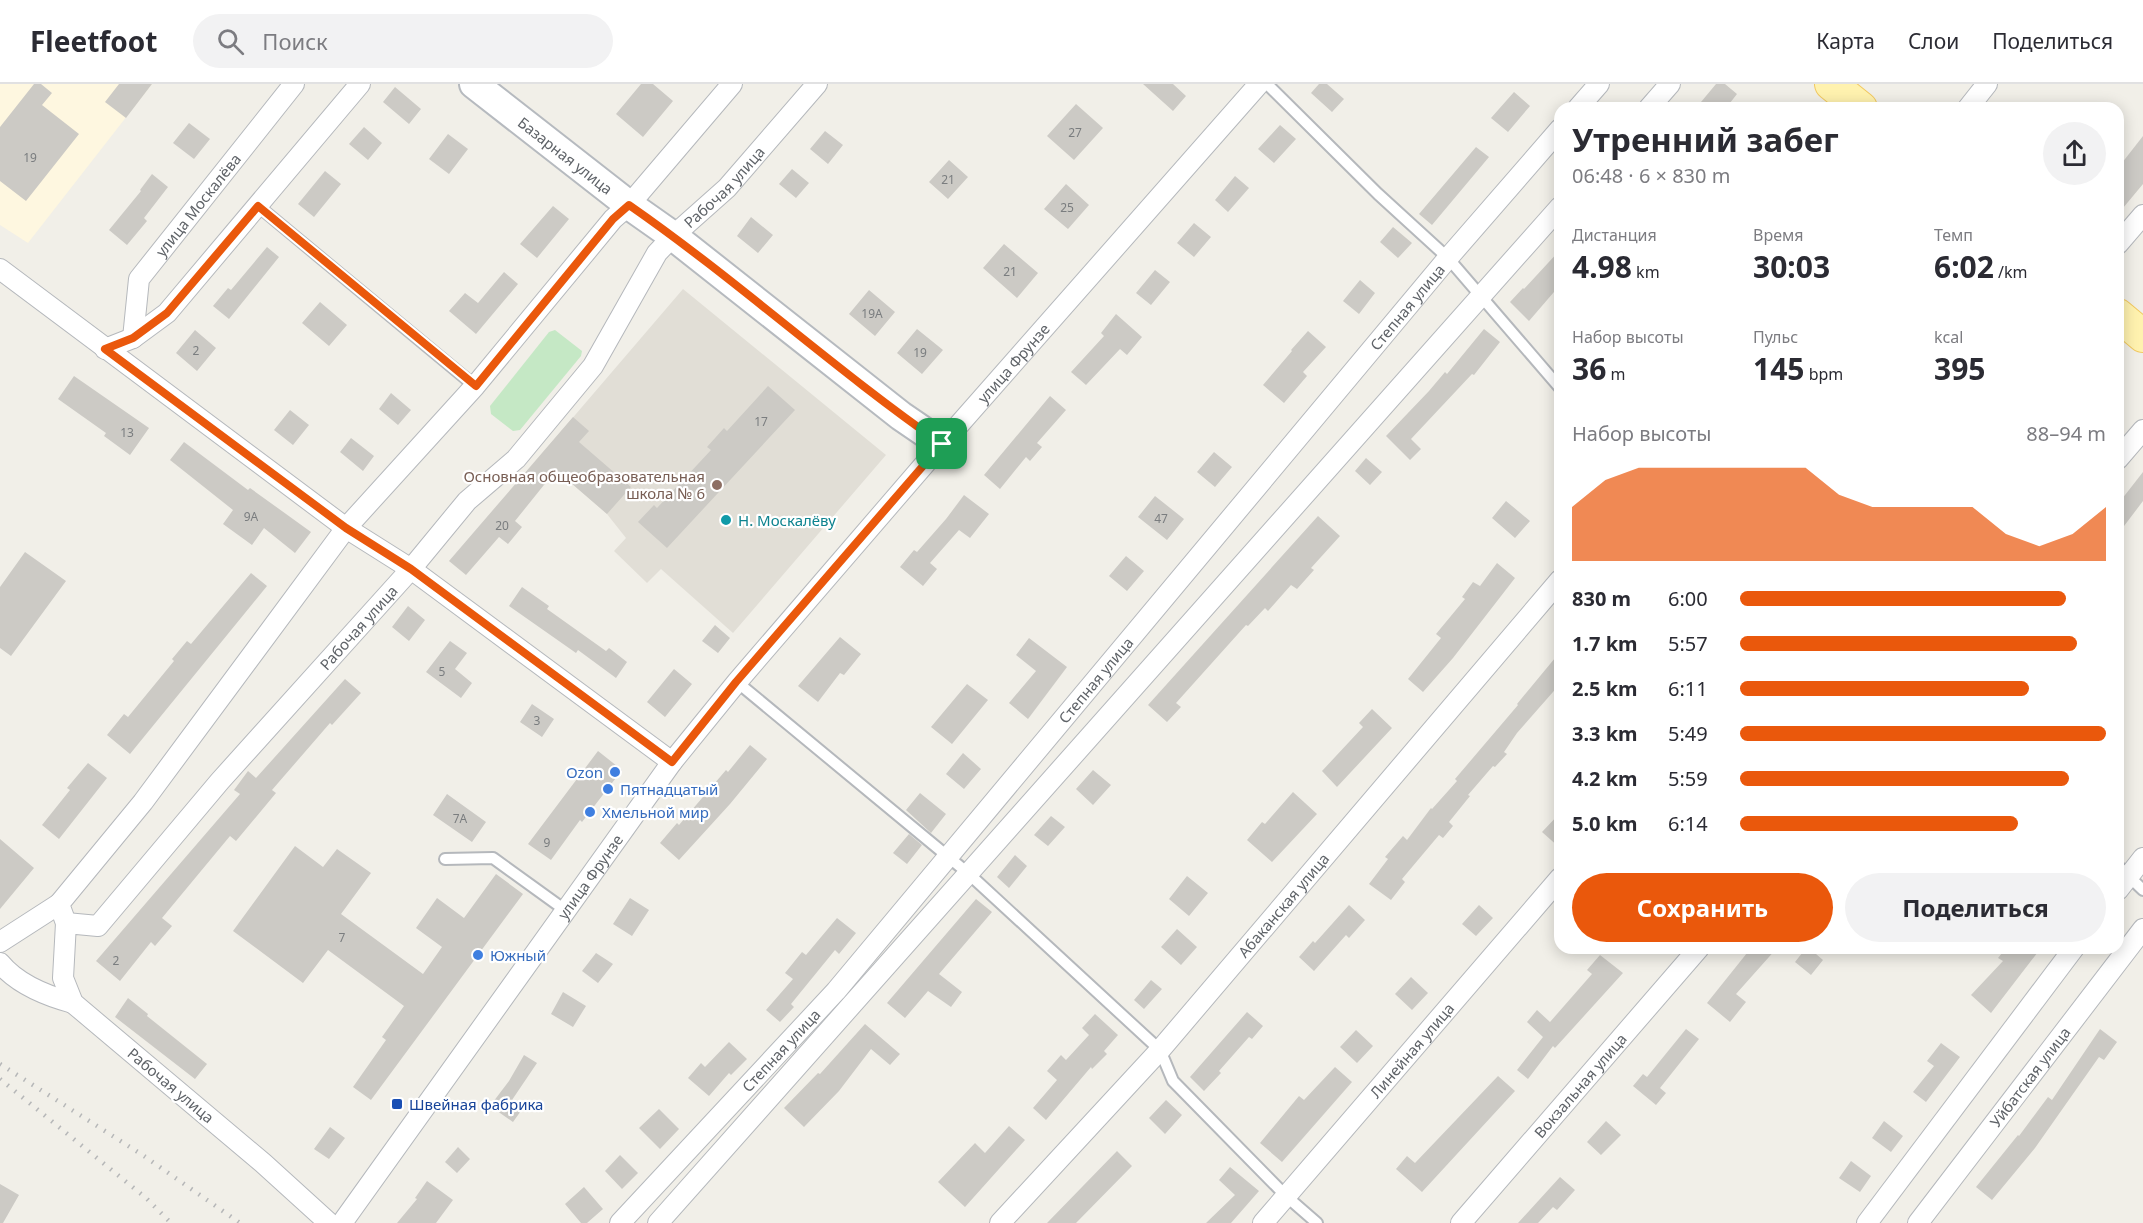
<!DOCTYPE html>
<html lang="ru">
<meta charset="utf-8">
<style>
:root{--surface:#fff;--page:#f2f2f3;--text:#2b2b33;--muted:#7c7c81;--line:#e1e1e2;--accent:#ea580c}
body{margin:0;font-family:"Noto Sans",sans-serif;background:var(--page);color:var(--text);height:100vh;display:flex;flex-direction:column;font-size:22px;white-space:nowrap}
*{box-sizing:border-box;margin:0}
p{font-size:20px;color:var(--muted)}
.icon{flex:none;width:33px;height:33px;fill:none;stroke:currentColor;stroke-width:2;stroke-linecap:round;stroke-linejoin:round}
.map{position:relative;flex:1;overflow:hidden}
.side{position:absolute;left:1554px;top:18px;width:570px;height:852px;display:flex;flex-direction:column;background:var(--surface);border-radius:18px;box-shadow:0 3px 15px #0003}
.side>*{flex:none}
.pin{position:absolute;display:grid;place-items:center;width:51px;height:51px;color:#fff;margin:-26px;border-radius:12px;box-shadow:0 3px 9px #0006}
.round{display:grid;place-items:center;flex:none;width:63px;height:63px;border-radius:32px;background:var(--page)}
.headline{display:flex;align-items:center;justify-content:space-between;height:102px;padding:0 18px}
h1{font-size:33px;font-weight:700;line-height:45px}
.stats{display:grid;grid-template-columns:repeat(3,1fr);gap:9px;height:102px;padding:6px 18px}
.stats div{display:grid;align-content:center}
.stats b{font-size:30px;font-weight:700}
.stats small{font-size:16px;font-weight:400}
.stats p{font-size:16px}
.chart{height:168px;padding:12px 18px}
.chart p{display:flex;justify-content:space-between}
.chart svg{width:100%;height:108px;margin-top:6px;fill:var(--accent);opacity:.7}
.cta{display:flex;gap:12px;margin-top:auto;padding:12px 18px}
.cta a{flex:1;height:69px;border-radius:36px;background:var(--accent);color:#fff;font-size:24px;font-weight:700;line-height:69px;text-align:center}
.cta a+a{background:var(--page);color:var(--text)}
ul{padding:0 18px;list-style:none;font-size:20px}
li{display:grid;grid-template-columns:96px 72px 1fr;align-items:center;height:45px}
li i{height:15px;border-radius:8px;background:var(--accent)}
header{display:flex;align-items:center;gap:36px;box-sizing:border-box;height:84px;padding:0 30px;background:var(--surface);border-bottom:2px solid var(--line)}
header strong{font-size:28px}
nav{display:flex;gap:33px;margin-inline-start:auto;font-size:21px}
.search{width:420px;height:54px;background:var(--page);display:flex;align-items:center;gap:15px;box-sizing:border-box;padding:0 21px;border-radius:33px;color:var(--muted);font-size:22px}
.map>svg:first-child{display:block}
.commercial{fill:#fef7e0}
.education{fill:#e1ded6}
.green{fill:#c5e8c5}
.building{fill:#cccac5}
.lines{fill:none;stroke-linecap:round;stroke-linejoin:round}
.lane-casing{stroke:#b5b8bc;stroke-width:14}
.street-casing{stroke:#b5b8bc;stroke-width:22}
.secondary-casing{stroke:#b6babf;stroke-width:32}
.primary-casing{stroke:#f2c960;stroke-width:34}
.lane{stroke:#fff;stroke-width:10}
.street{stroke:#fff;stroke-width:20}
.secondary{stroke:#fff;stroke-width:28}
.primary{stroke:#fff2af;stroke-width:32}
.rail{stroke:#b6b7b8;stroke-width:4.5;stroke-dasharray:1.5 8;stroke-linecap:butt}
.route-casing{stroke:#fff;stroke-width:12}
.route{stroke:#ea580c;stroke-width:8}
.education-dot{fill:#8d6e63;stroke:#fff;stroke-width:2}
.culture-dot{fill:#0f9aa8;stroke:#fff;stroke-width:2}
.shop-dot{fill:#3f7fe0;stroke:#fff;stroke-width:2}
.transit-dot{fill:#1a4fb4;stroke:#fff;stroke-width:2}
.labels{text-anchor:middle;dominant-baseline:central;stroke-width:4.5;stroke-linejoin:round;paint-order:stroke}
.number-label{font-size:12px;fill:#7a7d7f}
.street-label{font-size:15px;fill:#5f6368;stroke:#fff}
.education-label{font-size:15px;fill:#785e54;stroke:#fff;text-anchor:end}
.culture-label{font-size:15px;fill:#0d838f;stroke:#fff;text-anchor:start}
.shop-label{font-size:15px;fill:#366cbe;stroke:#fff;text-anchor:start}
.transit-label{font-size:15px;fill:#164399;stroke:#fff;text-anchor:start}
</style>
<header>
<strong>Fleetfoot</strong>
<div class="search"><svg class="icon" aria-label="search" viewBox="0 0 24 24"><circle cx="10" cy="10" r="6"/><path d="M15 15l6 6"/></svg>Поиск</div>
<nav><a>Карта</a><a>Слои</a><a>Поделиться</a></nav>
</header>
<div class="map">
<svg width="2143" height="1139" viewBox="0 0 2143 1139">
<rect width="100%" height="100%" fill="#f1efe8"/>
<path class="commercial" d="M0 0H152L28 159 0 141Z"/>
<path class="education" d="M683 205 886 371 733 549 661 485 647 499 614 467 626 454 607 430 540 372Z"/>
<path class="green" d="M555 246 582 267 581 272 520 346 513 347 491 330 490 322 549 248Z"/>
<path class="building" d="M34 0H41L52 9 42 21 79 50 26 117 0 97V43Z
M119 0H152L126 34 105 18Z
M641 0H653L673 17 643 53 616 30Z
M1143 0H1173L1186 12 1173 27Z
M1319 0H1327L1344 15 1332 28 1311 9Z
M1716 0H1725L1737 10 1726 24H1696Z
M395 3 421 25 409 40 383 18Z
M1514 8 1530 22 1508 48 1491 34Z
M1076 20 1103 44 1074 76 1047 52Z
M189 39 210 55 194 75 173 59Z
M1280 41 1296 55 1274 79 1258 65Z
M364 43 382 59 368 76 349 60Z
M825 47 843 61 828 80 810 65Z
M448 50 468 65 449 90 429 75Z
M2143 52V100L2118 130V84Z
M1476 63 1489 73 1432 141 1419 130Z
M949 76 968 93 948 115 929 98Z
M792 85 809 99 796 114 779 100Z
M325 87 341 100 314 133 298 120Z
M152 90 168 103 144 134 147 137 127 161 109 146 141 107 140 106Z
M1235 92 1249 104 1228 128 1215 116Z
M1066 100 1089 121 1068 145 1044 125Z
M553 122 569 135 537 174 520 160Z
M751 133 773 151 758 169 737 152Z
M1194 139 1211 153 1194 173 1177 159Z
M1393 143 1412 159 1398 174 1380 158Z
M1004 160 1038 189 1017 214 983 184Z
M267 163 279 173 229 235 213 222 228 204 231 206Z
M1560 166V201L1529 237 1510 218 1523 204 1524 205Z
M1155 186 1170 198 1151 221 1136 209Z
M504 188 518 200 476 250 449 227 465 209 478 219Z
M1360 196 1375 209 1359 230 1343 217Z
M869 206 895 228 875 252 849 230Z
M320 218 347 241 329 262 302 239Z
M1116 230 1142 253 1127 271 1120 265 1086 301 1071 288 1104 252 1101 249Z
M917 245 943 266 922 290 897 269Z
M1484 245 1500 258 1474 291 1472 290 1411 355 1421 365 1410 376 1386 352 1429 307 1445 288 1447 290Z
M195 246 216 264 197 287 176 269Z
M1308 247 1326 263 1303 288 1307 292 1284 319 1263 301 1292 267 1291 266Z
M74 292 149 344 130 371 104 352 106 349 58 315Z
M768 302 795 326 667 464 638 438 654 421 657 424 711 366 707 363 724 344 727 347Z
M391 309 411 326 398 341 379 325Z
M1050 312 1066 326 1037 359 1042 363 1030 377 1026 373 1000 405 984 391Z
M290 326 309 341 293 361 274 346Z
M573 333 589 347 579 358 631 403 607 430 556 386 515 437 522 443 508 460 499 453 466 491 449 477Z
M351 354 374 372 363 387 340 368Z
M184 358 248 406 250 404 311 448 295 469 264 444 252 461 223 440 233 426 170 376Z
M1214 368 1232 383 1215 403 1197 388Z
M1366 374 1382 388 1370 401 1355 387Z
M2143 388V417L2118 450V420Z
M964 411 989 430 970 454 959 446 930 479 937 485 923 502 900 483 914 466 917 468 946 435Z
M1155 412 1184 435 1167 456 1138 433Z
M1506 417 1530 437 1515 454 1492 434Z
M1318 432 1340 452 1311 484 1314 486 1297 505 1291 501 1268 527 1265 524 1248 542 1246 541 1176 619 1181 623 1167 638 1148 621Z
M25 468 66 497 11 572 0 564V503Z
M1126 472 1144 487 1127 507 1109 492Z
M1497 479 1515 494 1453 574 1423 608 1408 595 1441 554 1436 550 1465 515 1462 513 1473 498 1480 502Z
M251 489 267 502 130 670 107 651 124 630 128 633 174 577 172 575 187 557 191 560Z
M522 503 549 522 547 525 606 567 609 564 627 578 616 594 578 566 576 569 509 522Z
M408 522 425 536 409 557 392 543Z
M715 541 730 554 718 569 702 557Z
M840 553 861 570 844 591 840 589 818 618 798 602Z
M1029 554 1067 583 1028 635 1009 619 1036 587 1016 571Z
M450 557 467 569 455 585 472 599 461 614 426 588Z
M1560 568V600L1517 649 1504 668 1507 670 1495 683 1493 682 1468 711 1470 712 1449 738 1453 742 1443 754 1439 751 1402 795 1405 798 1391 816 1369 800 1388 775 1385 773 1403 752 1407 756 1431 724 1432 725 1457 697 1455 695 1518 621 1517 620Z
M674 585 692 600 665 633 647 618Z
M345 595 361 609 332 641 330 639 272 706 276 709 236 757 230 752 162 834 172 842 155 862 151 858 120 897 96 877 240 710 234 706 248 687 256 694Z
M967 600 988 616 952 660 931 643Z
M532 620 554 635 542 653 520 638Z
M1372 625 1392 644 1337 703 1322 687 1363 643 1359 639Z
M750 661 767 675 730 720 679 776 660 759 677 739 679 741 726 686 728 688Z
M598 667 622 686 582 738 580 736 551 776 528 760Z
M963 669 981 685 964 705 946 690Z
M88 679 107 694 59 755 42 741 70 706 67 704Z
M1093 686 1111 701 1093 721 1076 705Z
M1293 708 1317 730 1272 778 1247 756 1262 738 1265 740Z
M920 709 946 730 931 749 906 726Z
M447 710 486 738 472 758 433 731Z
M1560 729V764L1542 748Z
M1051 732 1065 743 1048 762 1034 751Z
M909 750 922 761 907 780 893 769Z
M0 755 34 784 0 825Z
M295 762 323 783 337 765 371 789 341 830 423 890 442 863 416 844 437 814 464 834 496 790 523 810 371 1016 353 1003 386 956 382 953 404 922 328 866 303 899 233 847Z
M1015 771 1027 782 1009 804 997 793Z
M1187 792 1208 809 1189 832 1169 815Z
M630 814 649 826 632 852 613 840Z
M976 815 992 828 939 890 962 908 951 923 928 907 905 934 887 919Z
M1349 821 1365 836 1349 854 1346 851 1314 887 1299 873 1313 857 1315 859Z
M1479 821 1493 834 1476 852 1462 840Z
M837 834 856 849 839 870 835 866 791 920 794 923 780 938 766 926 793 895 785 889 802 868 806 871Z
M1177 845 1197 863 1181 881 1161 863Z
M1751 864H1777L1736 910 1746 918 1730 938 1707 919Z
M1806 864H1809L1823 876 1811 891 1795 878Z
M2006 864H2041L1991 929 1971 911 2003 877 1998 874Z
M596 869 613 880 598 899 582 887Z
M1600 871 1623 889 1555 964 1553 962 1528 995 1517 986 1543 953 1527 938 1537 926 1550 938 1592 890 1587 886Z
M1411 893 1428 909 1412 926 1395 910Z
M1151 896 1162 905 1144 925 1134 916Z
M563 908 586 922 573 943 551 930Z
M128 914 148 930 147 932 207 980 195 995 115 933Z
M1247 928 1263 942 1252 955 1249 953 1219 987 1221 989 1204 1007 1190 993Z
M1095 930 1118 951 1104 967 1107 970 1092 985 1091 983 1046 1036 1033 1024 1057 996 1047 987 1061 971 1066 976 1089 951 1082 944Z
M865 940 900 970 890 981 871 965 839 1007 804 1043 784 1024 818 989 820 990Z
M1686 945 1699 955 1660 1004 1666 1009 1656 1021 1633 1002 1643 990 1647 993Z
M2100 945 2117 958 2104 976 2099 973 2035 1064 1992 1116 1976 1103 2018 1051 2019 1052 2048 1013 2052 1016Z
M1356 946 1373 962 1357 979 1340 963Z
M729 958 747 975 731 991 729 989 709 1012 688 994 701 979 705 983Z
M1941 959 1960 973 1926 1018 1913 1008 1934 982 1927 977Z
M524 971 537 979 512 1016 523 1024 513 1038 490 1022 509 997Z
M1335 983 1352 998 1282 1078 1260 1059 1299 1012 1304 1016Z
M1498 992 1515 1007 1422 1108 1396 1085 1407 1072 1415 1079Z
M1166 1016 1182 1031 1165 1050 1149 1034Z
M659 1025 679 1045 660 1065 639 1044Z
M1606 1037 1621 1051 1601 1071 1587 1058Z
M1884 1037 1903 1052 1891 1068 1872 1054Z
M1009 1042 1025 1056 965 1123 938 1098 975 1059 985 1069Z
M330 1043 345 1054 329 1075 314 1065Z
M458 1063 470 1075 457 1089 445 1078Z
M1117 1067 1132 1082 1076 1139H1047Z
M620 1071 638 1089 622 1105 605 1087Z
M1851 1077 1871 1092 1860 1108 1839 1094Z
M1230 1083 1259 1107 1231 1139H1206L1235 1111 1219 1096Z
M1560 1093 1575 1106 1557 1126 1553 1123 1538 1139H1518Z
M427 1097 453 1116 436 1139H397L417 1115 415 1114Z
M0 1100 19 1111 3 1139H0Z
M584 1103 603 1125 587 1139H581L565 1120Z"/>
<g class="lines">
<defs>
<path id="lane" d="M1267 0 1378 110 1448 174 1560 304
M258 122 475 302
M737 598 969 790 1160 966 1173 997 1286 1112 1317 1139
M445 775 493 774 565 826
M2118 782 2143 806"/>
<g id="street">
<path d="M1578 24 1599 0"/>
<path d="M1649 24 1670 0"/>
<path d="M1968 24 1987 0"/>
<path d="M2118 160 2143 131"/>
<path d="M0 185 346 444 411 485 672 678"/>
<path id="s1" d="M133 254 139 195 294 0"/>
<path d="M105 265 133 254 167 229 360 0"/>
<path d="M2118 375 2143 346"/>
<path d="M2118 806 2143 774"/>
<path d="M66 839 59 820 143 718 346 444 475 302 613 135 629 121 732 0"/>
<path d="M0 858 59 820"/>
<path d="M0 879C18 901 47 912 73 919"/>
<path id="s2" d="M329 1139 263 1079 73 919 63 894 66 839 98 842 220 697 411 485 467 417 516 375 593 282 657 169 673 152 727 104 817 0"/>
<path id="s3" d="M342 1139 672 678 737 598 942 360 1259 0"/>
<path id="s4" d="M620 1139 836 907 1448 174 1560 45"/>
<path d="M658 1139 1560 123"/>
<path id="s5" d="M1000 1139 1160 966 1560 496"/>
<path id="s6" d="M1263 1139 1560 794"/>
<path id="s7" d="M1461 1139 1699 864"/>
<path d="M1867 1139 2074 864"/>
<path id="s8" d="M1918 1139 2143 845"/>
</g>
<g id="secondary">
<path id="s9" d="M474 0 629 121 673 152 901 332 942 360"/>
</g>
<path id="primary" d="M1831 0 1861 24
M2118 231 2143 252"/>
</defs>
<use href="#lane" class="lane-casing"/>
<use href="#street" class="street-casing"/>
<use href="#secondary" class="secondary-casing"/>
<use href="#primary" class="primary-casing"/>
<use href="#lane" class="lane"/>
<use href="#street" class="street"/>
<use href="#secondary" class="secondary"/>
<use href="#primary" class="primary"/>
<path class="rail" d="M0 980 144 1072 240 1139
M0 995 146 1114 171 1139"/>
</g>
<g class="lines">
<defs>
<path id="route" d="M629 121C737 196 834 285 942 360L736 598 672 678 411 485 346 444 105 265 133 254 167 229 258 122 476 302 613 135Z"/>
</defs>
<use href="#route" class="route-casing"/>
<use href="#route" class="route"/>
</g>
<circle class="education-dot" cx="717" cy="401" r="6"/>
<circle class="culture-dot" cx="726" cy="436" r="6"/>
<g class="shop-dot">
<circle cx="615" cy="688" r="6"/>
<circle cx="608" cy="705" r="6"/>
<circle cx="590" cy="728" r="6"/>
<circle cx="478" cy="871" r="6"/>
</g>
<rect class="transit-dot" x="391" y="1014" width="12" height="12" rx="3"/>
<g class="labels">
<g class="number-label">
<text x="1075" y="48">27</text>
<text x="30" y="73">19</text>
<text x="948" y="95">21</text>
<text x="1067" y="123">25</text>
<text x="1010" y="187">21</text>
<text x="872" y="229">19А</text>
<text x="196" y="266">2</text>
<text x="920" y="268">19</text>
<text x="761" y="337">17</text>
<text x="127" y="348">13</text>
<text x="251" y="432">9А</text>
<text x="1161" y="434">47</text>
<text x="502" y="441">20</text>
<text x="442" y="587">5</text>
<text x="537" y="636">3</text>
<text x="460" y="734">7А</text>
<text x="547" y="758">9</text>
<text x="342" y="853">7</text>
<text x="116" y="876">2</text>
</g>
<g class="street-label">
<text stroke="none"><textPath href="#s9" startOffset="116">Базарная улица</textPath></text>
<text stroke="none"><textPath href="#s2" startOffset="1424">Рабочая улица</textPath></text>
<text stroke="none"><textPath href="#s1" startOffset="154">улица Москалёва</textPath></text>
<text stroke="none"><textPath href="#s4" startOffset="1208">Степная улица</textPath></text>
<text stroke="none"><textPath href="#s3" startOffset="1092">улица Фрунзе</textPath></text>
<text stroke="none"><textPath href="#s2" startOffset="848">Рабочая улица</textPath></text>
<text stroke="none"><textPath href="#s4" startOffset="722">Степная улица</textPath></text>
<text stroke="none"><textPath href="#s3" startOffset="426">улица Фрунзе</textPath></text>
<text stroke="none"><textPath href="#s5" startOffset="426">Абаканская улица</textPath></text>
<text stroke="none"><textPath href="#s6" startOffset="228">Линейная улица</textPath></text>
<text stroke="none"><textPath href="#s4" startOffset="236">Степная улица</textPath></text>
<text stroke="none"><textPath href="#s8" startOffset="184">Уйбатская улица</textPath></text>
<text transform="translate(171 1001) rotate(40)">Рабочая улица</text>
<text stroke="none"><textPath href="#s7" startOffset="182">Вокзальная улица</textPath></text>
</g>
<g class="education-label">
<text x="705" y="392">Основная общеобразовательная<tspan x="705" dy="17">школа № 6</tspan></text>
</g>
<g class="culture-label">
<text x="738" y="436">Н. Москалёву</text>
</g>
<g class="shop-label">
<text x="603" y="688" text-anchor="end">Ozon</text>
<text x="620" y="705">Пятнадцатый</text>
<text x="602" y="728">Хмельной мир</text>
<text x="490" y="871">Южный</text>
</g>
<g class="transit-label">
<text x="409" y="1020">Швейная фабрика</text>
</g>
</g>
</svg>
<div class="pin" style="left:942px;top:360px;background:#1e9e55"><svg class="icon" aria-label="arrive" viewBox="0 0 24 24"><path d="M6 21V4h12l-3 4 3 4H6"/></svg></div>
<section class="side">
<div class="headline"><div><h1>Утренний забег</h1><p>06:48 · 6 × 830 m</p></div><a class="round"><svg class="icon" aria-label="share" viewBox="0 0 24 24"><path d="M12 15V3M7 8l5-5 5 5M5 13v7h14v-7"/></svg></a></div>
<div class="stats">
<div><p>Дистанция</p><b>4.98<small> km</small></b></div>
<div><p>Время</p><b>30:03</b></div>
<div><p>Темп</p><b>6:02<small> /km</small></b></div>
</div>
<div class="stats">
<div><p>Набор высоты</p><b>36<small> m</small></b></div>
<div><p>Пульс</p><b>145<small> bpm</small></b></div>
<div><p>kcal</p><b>395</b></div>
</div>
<div class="chart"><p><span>Набор высоты</span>88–94 m</p>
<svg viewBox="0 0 160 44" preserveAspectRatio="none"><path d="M0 44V22L10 11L20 6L30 6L40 6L50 6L60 6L70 6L80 17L90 22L100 22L110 22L120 22L130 33L140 38L150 33L160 22V44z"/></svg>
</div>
<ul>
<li><b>830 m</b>6:00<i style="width:89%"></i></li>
<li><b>1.7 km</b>5:57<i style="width:92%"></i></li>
<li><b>2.5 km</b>6:11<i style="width:79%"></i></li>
<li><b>3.3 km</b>5:49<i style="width:100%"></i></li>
<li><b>4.2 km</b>5:59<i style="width:90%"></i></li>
<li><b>5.0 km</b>6:14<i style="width:76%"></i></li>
</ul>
<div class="cta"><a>Сохранить</a><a>Поделиться</a></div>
</section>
</div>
